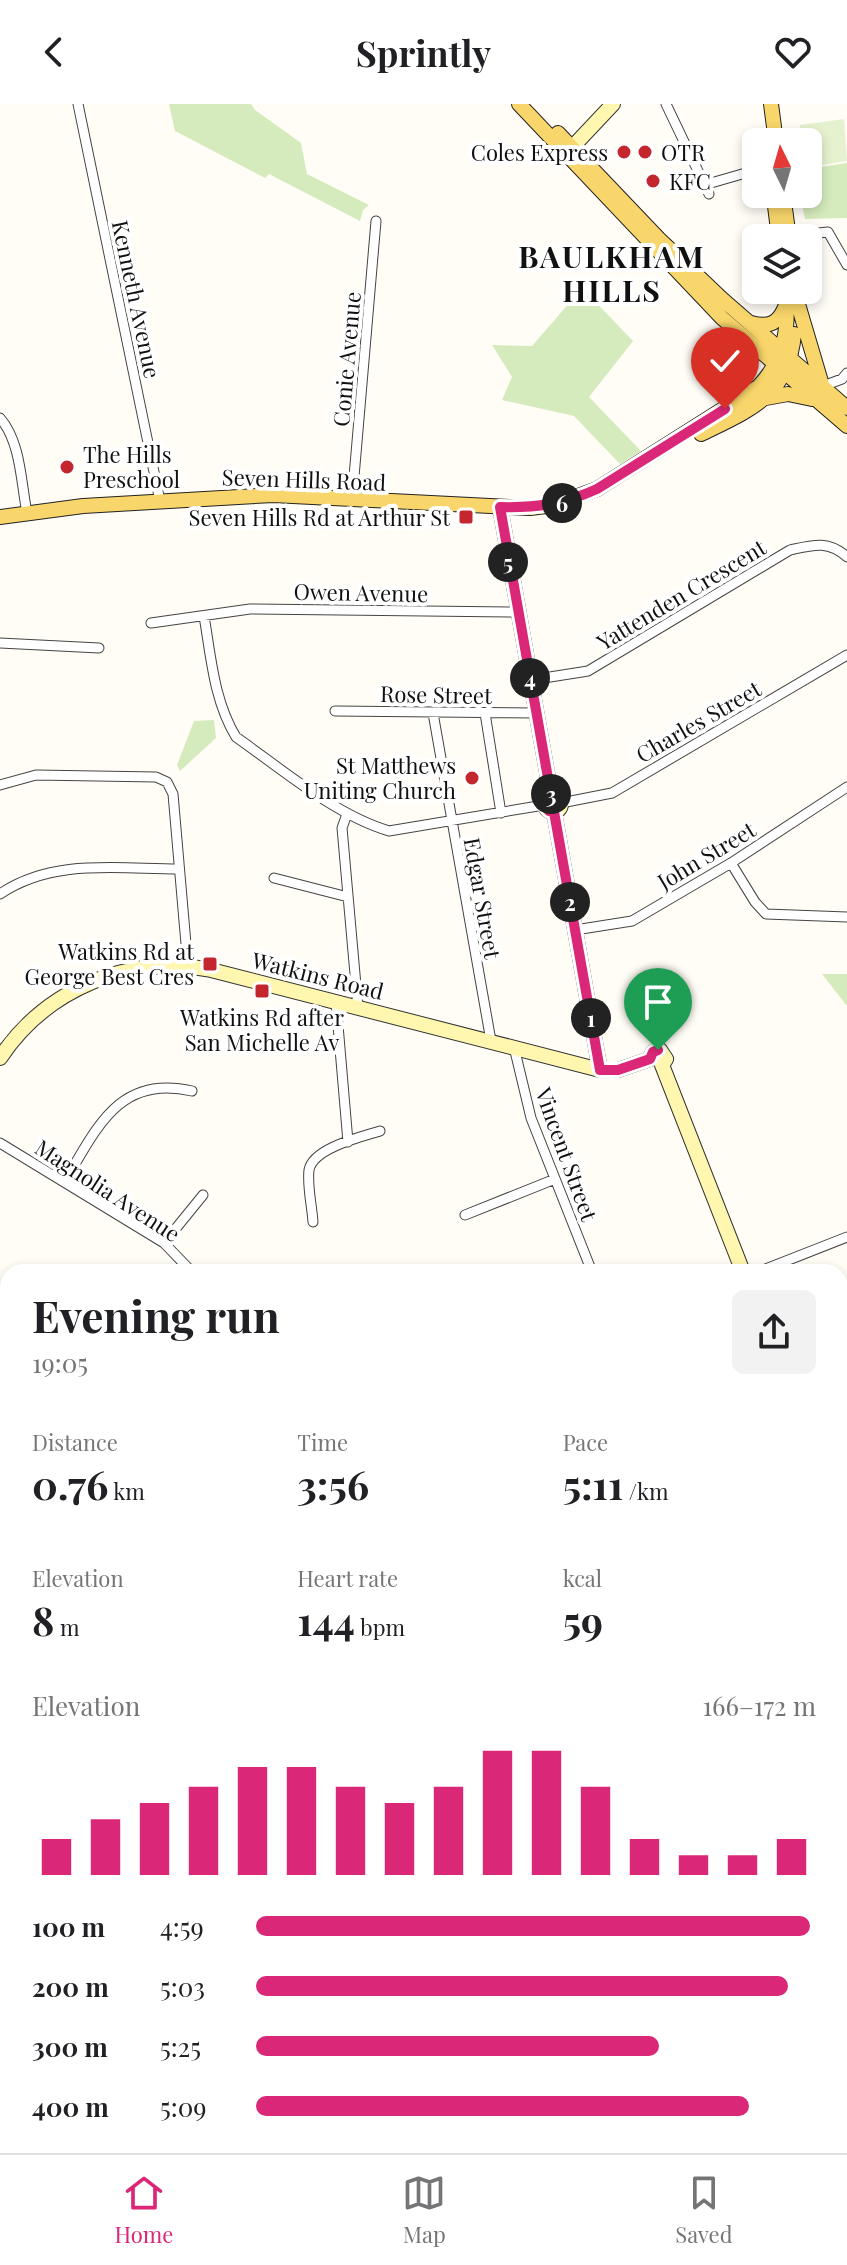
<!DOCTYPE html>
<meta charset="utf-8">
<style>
:root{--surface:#fff;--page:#f2f2f2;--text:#202124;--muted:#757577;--line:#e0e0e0;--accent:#db2777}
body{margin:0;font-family:"Playfair Display",serif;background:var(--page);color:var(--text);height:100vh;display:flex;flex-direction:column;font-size:30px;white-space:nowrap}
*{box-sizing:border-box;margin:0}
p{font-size:26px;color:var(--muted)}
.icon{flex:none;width:44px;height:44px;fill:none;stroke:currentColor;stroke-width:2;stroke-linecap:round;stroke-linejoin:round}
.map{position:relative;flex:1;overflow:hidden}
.sheet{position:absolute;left:0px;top:1160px;width:848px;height:890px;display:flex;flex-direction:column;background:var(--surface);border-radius:24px 24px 0 0;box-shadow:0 4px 12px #0003}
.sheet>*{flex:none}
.needle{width:52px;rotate:355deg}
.fabs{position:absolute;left:742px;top:24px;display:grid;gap:16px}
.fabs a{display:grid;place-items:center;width:80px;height:80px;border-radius:12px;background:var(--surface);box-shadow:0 4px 12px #0003;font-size:40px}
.pin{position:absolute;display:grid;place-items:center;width:68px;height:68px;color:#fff;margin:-82px -34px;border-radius:50% 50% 50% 0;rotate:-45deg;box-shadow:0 0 8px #0007}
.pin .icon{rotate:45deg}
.km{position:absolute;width:40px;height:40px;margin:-20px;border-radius:50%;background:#222;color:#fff;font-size:22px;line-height:40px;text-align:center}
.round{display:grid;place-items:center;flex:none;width:84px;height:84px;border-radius:12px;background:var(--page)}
.head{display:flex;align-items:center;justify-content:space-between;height:136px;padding:0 32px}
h1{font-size:44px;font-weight:700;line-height:60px}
.figures{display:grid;grid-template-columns:repeat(3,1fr);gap:12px;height:136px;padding:8px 32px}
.figures div{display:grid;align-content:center}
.figures b{font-size:40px;font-weight:700}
.figures small{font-size:22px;font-weight:400}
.figures p{font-size:22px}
.chart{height:224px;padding:16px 32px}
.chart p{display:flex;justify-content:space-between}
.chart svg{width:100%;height:144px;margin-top:8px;stroke:var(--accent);stroke-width:6}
ul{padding:0 32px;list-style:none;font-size:26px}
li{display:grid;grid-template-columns:128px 96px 1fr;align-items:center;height:60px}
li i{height:20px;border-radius:10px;background:var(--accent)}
header{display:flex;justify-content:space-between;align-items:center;height:104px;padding:0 32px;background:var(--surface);font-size:36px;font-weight:700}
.menu{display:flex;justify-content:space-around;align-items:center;height:112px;border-top:2px solid var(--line);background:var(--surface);font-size:22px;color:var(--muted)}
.menu a{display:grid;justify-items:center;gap:4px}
.menu .current{color:var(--accent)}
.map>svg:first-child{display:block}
.green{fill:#d5ebbd}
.pitch{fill:#e6f2cf}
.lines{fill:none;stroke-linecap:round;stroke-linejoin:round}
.street-casing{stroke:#444;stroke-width:11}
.secondary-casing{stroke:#333;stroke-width:16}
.primary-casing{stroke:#222;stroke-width:16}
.highway-casing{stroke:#222;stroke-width:20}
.street{stroke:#fff;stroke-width:9}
.secondary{stroke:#fff6b0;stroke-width:14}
.primary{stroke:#f9d66b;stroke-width:14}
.highway{stroke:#f5a25d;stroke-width:18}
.route-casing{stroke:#fff;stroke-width:16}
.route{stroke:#db2777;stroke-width:10}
.poi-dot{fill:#c4262e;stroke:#fff;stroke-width:3}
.labels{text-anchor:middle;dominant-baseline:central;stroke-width:8;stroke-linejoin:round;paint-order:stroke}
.poi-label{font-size:22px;fill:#111;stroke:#fff;text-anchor:end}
.street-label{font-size:22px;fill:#111;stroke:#fff}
.district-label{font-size:30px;font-weight:bold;letter-spacing:2px;fill:#111;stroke:#fff}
</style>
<header><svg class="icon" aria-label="back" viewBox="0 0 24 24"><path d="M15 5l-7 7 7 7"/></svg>Sprintly<svg class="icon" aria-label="heart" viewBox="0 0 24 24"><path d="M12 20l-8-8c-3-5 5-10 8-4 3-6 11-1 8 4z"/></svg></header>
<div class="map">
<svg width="847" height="2049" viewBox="0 0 847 2049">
<rect width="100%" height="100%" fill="#fffdf5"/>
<path class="green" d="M169 0H251L255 6 301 39 307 70 369 101 363 106 360 117 269 70 265 74 175 27Z
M847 59V114L805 115 800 90H808V65Z
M582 184 633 237 589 293 641 347 620 360 574 312 502 296 512 273 492 241 532 242Z
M214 616 216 634 180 667 177 661 194 617Z
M822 870H847V902Z"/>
<path class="pitch" d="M844 15 847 57 808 63V38H802L800 21Z"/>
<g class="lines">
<defs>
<path id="street" d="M78 0 160 397
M666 0 709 90
M704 81 756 66
M789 132 828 128 847 161
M823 282 842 275 847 269
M0 314C21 338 21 379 27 409
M352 396 376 117
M204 512C211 553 214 597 236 633 283 666 335 711 389 727L544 701
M151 519 250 505 518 508
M0 539 99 544
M531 576 588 567 790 446C813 441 828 436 847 453
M335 607 537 609
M433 609 491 937
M485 609 501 709
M0 681 36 671 156 673 167 678 173 690 188 863
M561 699 612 689 847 551
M347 710 342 724 358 904
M731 759 755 798 766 810 847 813
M274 774 348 793
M0 790C53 754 118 765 179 765
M575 826 632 817 731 759 847 683
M336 898 348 1038
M514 943 531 1014 592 1168
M0 1039 164 1139 192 1168
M65 1077C97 1024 119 970 192 987
M465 1111 555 1075
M313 1118C312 1102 307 1082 309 1066 313 1044 361 1033 380 1027
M164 1139 203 1091
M758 1168 847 1133
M840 1270 847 1268
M840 1384 847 1381
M840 1543 847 1535
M840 1609 847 1612
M0 1731 8 1728
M840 1782 847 1795
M0 1877 8 1925
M840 1948 847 1944
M0 1952 8 1951
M362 2042 366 2049
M713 2042 725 2049
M67 2049 85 2042"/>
<path id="secondary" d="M565 51 613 0
M500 403 551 691
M545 700a8 8 0 1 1 16 0a8 8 0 1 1-16 0Z
M554 708 600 966
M0 954C46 885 129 850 211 866L600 966H618L650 955
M650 955 653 948 660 946 666 955 662 961
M662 961 743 1168
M0 1368 8 1372
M0 1617 8 1614
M840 2038 847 2046
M818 2049 831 2042"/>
<path id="primary" d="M519 0 722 214 847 322
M771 0 776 38
M558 29 659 135 722 195 847 304
M783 90 789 134
M774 94 779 134
M795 190 822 281
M751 219C770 224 779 219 786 201
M766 294 788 290 812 295
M701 330C752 305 788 292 794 230
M0 413 83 402 273 391 530 404 554 401 597 385 758 283C785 255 790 224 785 186"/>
<path id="highway" d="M840 1213 847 1209
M840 1227 847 1224
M0 1548 8 1545
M0 1575 8 1572"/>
</defs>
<use href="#street" class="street-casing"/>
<use href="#secondary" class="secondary-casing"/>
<use href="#primary" class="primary-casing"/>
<use href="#highway" class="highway-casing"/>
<use href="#street" class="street"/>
<use href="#secondary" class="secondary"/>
<use href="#primary" class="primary"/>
<use href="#highway" class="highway"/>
</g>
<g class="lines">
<defs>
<path id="route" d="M658 946 653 948 650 955 618 966H600L554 708 549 707 544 701 547 693 551 691 500 403C536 404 564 400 597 385L725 305"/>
</defs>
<use href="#route" class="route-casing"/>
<use href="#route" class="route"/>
</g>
<g class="poi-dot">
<circle cx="624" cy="48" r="8"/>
<circle cx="645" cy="48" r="8"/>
<circle cx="653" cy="77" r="8"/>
<circle cx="67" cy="363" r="8"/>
<rect x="458" y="405" width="16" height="16" rx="4"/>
<circle cx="472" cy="674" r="8"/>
<rect x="202" y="852" width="16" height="16" rx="4"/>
<rect x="254" y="879" width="16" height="16" rx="4"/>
</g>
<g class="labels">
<g class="poi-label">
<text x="608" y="48">Coles Express</text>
<text x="661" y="48" text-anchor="start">OTR</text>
<text x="669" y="77" text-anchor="start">KFC</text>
<text x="83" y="350" text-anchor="start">The Hills<tspan x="83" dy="25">Preschool</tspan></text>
<text x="450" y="413">Seven Hills Rd at Arthur St</text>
<text x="456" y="661">St Matthews<tspan x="456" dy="25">Uniting Church</tspan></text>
<text x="194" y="847">Watkins Rd at<tspan x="194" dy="25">George Best Cres</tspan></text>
<text x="262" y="913" text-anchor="middle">Watkins Rd after<tspan x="262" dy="25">San Michelle Av</tspan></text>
</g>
<g class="street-label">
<text transform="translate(137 195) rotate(78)">Kenneth Avenue</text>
<text transform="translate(346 255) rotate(-85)">Conie Avenue</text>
<text transform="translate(304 375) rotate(2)">Seven Hills Road</text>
<text transform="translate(361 488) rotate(1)">Owen Avenue</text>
<text transform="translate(681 490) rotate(-31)">Yattenden Crescent</text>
<text transform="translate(436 590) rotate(1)">Rose Street</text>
<text transform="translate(698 617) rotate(-30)">Charles Street</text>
<text transform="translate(706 751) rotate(-31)">John Street</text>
<text transform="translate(483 794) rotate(80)">Edgar Street</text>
<text transform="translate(318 871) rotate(14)">Watkins Road</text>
<text transform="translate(567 1050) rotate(70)">Vincent Street</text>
<text transform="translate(108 1086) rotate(33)">Magnolia Avenue</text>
</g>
<g class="district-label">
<text x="612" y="152">BAULKHAM<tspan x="612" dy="34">HILLS</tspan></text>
</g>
</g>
</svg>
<div class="fabs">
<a><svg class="needle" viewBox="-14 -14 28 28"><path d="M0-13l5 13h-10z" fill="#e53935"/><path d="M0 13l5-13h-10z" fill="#757577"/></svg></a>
<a><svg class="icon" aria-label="layers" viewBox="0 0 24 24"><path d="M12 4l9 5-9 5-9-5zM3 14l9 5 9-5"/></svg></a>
</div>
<div class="pin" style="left:658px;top:946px;background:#1e9e55"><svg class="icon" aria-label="arrive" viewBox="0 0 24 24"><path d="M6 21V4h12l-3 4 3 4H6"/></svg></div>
<div class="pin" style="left:725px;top:305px;background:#d93025"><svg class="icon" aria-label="check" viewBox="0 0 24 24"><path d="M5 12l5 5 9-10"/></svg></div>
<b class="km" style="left:591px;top:914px">1</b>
<b class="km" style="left:570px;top:798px">2</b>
<b class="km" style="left:551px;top:690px">3</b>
<b class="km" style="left:530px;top:574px">4</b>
<b class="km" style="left:508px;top:458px">5</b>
<b class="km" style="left:562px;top:399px">6</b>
<section class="sheet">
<div class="head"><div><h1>Evening run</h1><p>19:05</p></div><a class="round"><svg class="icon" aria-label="share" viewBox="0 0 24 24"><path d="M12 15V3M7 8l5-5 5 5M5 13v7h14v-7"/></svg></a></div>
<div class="figures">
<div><p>Distance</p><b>0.76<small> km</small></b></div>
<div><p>Time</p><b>3:56</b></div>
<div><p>Pace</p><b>5:11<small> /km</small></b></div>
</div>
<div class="figures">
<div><p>Elevation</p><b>8<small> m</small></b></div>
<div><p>Heart rate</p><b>144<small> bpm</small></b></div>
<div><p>kcal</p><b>59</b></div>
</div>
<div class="chart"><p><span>Elevation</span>166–172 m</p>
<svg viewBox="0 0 160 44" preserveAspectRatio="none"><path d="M5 44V33M15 44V27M25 44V22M35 44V17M45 44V11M55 44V11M65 44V17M75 44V22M85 44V17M95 44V6M105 44V6M115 44V17M125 44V33M135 44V38M145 44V38M155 44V33"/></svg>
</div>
<ul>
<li><b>100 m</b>4:59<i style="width:99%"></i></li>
<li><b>200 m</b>5:03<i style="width:95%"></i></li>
<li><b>300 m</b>5:25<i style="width:72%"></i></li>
<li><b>400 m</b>5:09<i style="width:88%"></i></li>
</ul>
</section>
</div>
<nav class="menu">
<a class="current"><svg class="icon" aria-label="home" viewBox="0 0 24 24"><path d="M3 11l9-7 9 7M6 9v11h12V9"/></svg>Home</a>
<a><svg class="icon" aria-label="map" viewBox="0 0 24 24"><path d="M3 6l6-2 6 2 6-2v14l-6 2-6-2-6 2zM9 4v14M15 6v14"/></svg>Map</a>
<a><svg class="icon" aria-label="saved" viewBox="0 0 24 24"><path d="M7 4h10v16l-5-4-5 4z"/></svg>Saved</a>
</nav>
